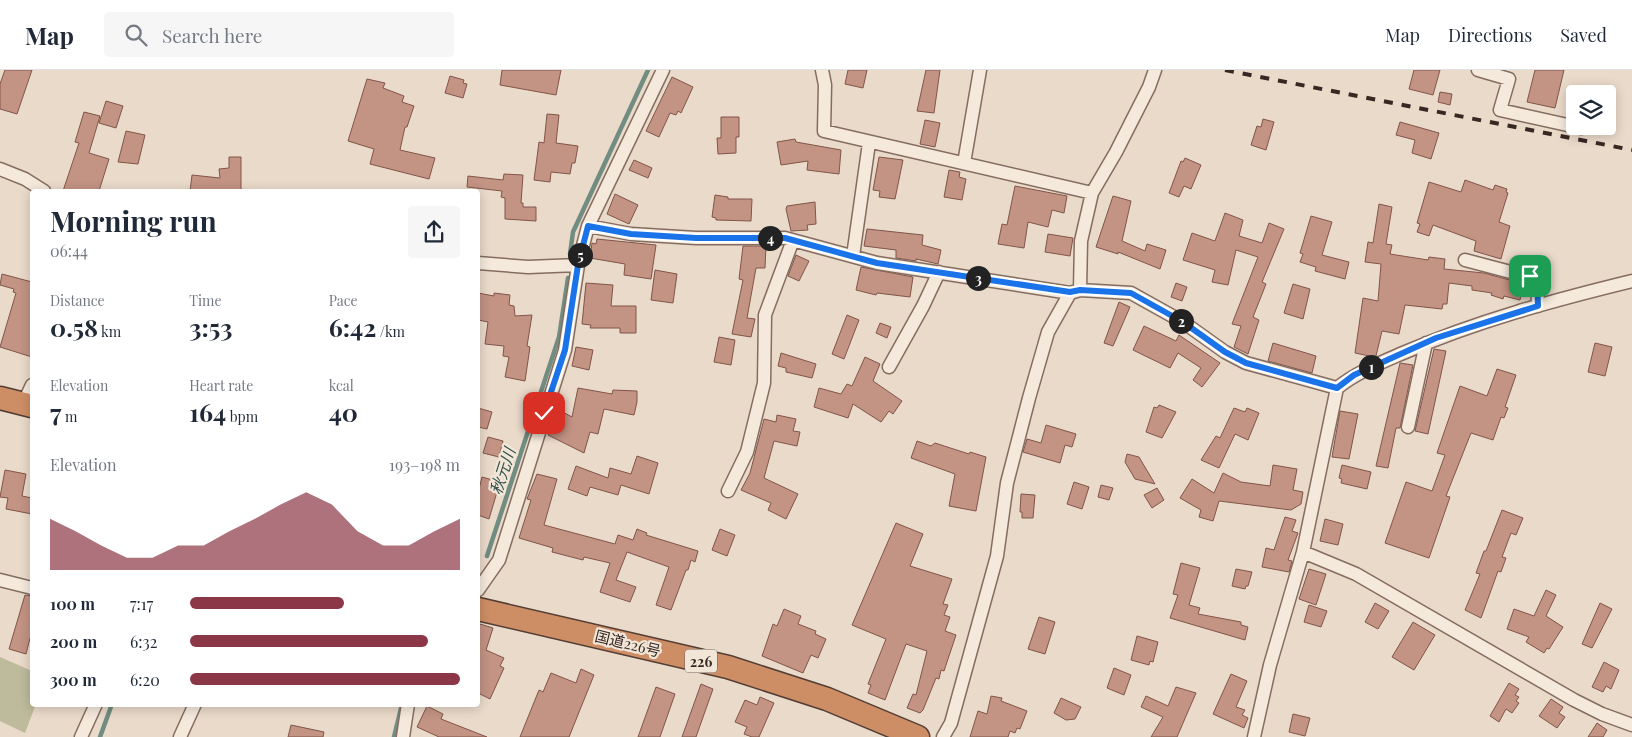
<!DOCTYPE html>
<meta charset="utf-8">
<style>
:root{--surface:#fff;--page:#f6f6f7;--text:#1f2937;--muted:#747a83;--line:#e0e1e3;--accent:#8c3747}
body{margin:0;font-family:"Playfair Display","Noto Sans JP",serif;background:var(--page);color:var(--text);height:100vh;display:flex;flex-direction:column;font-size:19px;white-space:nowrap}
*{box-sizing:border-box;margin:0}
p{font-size:16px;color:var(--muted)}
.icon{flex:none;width:28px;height:28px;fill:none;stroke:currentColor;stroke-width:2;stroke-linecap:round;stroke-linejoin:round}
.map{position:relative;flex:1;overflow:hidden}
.panel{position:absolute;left:30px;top:119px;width:450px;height:518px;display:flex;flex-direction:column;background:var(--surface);border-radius:5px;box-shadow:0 2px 12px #0003}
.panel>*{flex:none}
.fabs{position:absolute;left:1566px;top:15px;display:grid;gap:10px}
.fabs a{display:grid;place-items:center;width:50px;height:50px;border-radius:5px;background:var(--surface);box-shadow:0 2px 12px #0003;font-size:25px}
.pin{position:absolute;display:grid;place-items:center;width:42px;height:42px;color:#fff;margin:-21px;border-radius:10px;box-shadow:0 2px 8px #0006}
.km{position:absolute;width:25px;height:25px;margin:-12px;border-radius:50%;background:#222;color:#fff;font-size:14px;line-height:25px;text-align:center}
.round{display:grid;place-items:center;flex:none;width:52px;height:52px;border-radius:5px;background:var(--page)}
.overview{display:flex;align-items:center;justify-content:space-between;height:85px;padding:0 20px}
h1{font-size:28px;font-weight:700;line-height:38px}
.figures{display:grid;grid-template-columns:repeat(3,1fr);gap:8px;height:85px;padding:5px 20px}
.figures div{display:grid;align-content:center}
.figures b{font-size:25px;font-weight:700}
.figures small{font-size:14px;font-weight:400}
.figures p{font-size:14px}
.chart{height:140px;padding:10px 20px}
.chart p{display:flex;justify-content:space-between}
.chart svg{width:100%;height:90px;margin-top:5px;fill:var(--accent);opacity:.7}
ul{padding:0 20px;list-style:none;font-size:16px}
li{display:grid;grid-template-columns:80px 60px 1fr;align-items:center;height:38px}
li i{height:12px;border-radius:6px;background:var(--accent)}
header{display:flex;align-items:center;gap:30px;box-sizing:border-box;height:70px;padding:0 25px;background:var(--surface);border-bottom:1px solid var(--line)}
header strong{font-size:24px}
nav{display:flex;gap:28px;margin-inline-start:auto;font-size:18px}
.search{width:350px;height:45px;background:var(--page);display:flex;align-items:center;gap:12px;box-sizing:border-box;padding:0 18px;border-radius:5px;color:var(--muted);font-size:19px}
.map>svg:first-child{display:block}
.cemetery{fill:#bdbb9c}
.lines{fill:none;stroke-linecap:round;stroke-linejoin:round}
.stream{stroke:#718c81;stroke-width:4.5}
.building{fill:#c39384;stroke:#815549}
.street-casing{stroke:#846d60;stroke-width:15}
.highway-casing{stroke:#533d34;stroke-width:25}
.street{stroke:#f5e9dc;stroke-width:12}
.highway{stroke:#ce8e65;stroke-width:22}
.rail{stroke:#362822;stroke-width:4;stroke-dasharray:9 9;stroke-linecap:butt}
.route-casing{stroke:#fff;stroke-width:10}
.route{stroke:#1a73e8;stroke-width:6}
.labels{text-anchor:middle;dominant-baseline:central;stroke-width:4.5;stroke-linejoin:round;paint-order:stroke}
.shield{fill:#f2e6d8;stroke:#6e6159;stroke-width:1}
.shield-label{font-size:14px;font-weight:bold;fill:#362822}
.street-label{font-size:15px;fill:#362822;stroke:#f2e6d8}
.water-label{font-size:16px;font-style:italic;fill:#33544c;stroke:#f2e6d8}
</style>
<header>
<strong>Map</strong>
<div class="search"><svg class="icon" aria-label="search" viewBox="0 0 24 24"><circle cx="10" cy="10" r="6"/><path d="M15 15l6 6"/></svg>Search here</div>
<nav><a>Map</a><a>Directions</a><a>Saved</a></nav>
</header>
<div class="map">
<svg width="1632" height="667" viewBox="0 0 1632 667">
<rect width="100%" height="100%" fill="#eadaca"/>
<path class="cemetery" d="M0 587 32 601V634H36L25 663 0 651Z"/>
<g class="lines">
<path class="stream" d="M570 184 573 162 648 0
M487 486 559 267 568 208
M100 667 112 634
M394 667 402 634"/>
</g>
<path class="building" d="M5 0H32L17 44 0 39V14Z
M502 0H561L556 25 500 15Z
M848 0H867L863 18 845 14Z
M926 0H940L934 43 917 41Z
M1414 0H1440L1433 25 1409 19Z
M1535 0H1564L1555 38 1527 32Z
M450 6 464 10 463 13 467 14 463 28 445 23Z
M672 7 693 17 681 43 678 41 676 45 670 43 659 67 646 61Z
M367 9 385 13 383 18 404 26 402 32 414 36 407 57H405L400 80 435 88 429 109 370 94 374 79 348 71Z
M1440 22 1452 24 1450 35 1438 32Z
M106 31 123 36 116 58 99 53Z
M84 42 100 46 89 83 109 89 99 121H63L79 73 75 72Z
M547 44 559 45 556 73 578 76 575 93H572L570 104 551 102 550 112 534 110 539 72 544 73Z
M721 47H739V67H736V83L718 84 717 68H721Z
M1263 49 1274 52 1266 80 1251 75 1257 56 1261 57Z
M925 50 940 53 935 77 920 74Z
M1400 52 1439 63 1431 89 1412 83 1415 70 1396 65Z
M126 61 145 65 138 94 118 92Z
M795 69 796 72 841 80 839 104 807 100 808 91 781 95 777 72Z
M229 87H241V121H190L192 105 220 108 219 99 229 98Z
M879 87 903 90 895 129 879 127 880 121 873 120Z
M1185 88 1201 95 1191 119 1184 116 1179 127 1169 123 1181 91 1183 92Z
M634 90 652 98 648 108 629 100Z
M949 100 960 102 959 107 966 109 962 130 944 127Z
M504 104 523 105 521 133H523V137H536V151L505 149V128L501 127 502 121 467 117 468 106 503 110Z
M1465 110 1493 120 1495 115 1507 119 1506 122 1508 123 1499 152 1510 156 1501 189 1474 181 1476 171 1433 155 1429 166 1417 162 1420 154 1417 153 1429 112 1461 122Z
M1015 116 1067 126 1064 143 1052 140 1048 157 1028 152 1024 178 998 174 1002 154 1007 155Z
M615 124 638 135 629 154 607 144Z
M715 125 728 127V129H752L751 151 716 150V148L712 147Z
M1113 126 1131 131 1122 171 1145 181 1147 174 1166 180 1160 199 1118 182V184L1096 177Z
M815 132 816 154 807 155 808 160 791 161 786 139 787 136Z
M1379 134 1392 137 1386 174 1392 175 1390 184 1428 190 1429 187 1445 189 1444 199 1484 203 1524 214 1520 230 1504 226 1503 229 1491 225 1492 223 1472 220V216L1449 213 1447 234H1443L1442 239 1405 235 1399 264 1382 261 1376 286 1374 287 1355 283 1363 228 1378 231 1381 194 1365 192 1368 172 1373 173Z
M1225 143 1243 150 1239 166 1262 173 1269 153 1284 159 1262 212 1266 214 1253 247 1259 250 1248 284 1234 277 1241 256 1232 254 1258 187 1236 180 1228 215 1212 212 1215 200 1183 190 1192 163 1215 171Z
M1311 146 1332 152 1322 185 1349 192 1345 209 1315 201 1316 197 1300 192 1303 184 1300 183Z
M867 159 923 165 922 175 941 180 938 194 916 189V191L896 188V180L864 176Z
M1048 164 1073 168 1070 186 1045 182Z
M597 169 656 175 651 209 624 205 625 194 590 188 592 173 596 174Z
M743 176H766L765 198H756L747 248 755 249 751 267 732 264 743 210 739 209Z
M796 185 809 191 799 211 788 206Z
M861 197 913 207 910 227 877 223 876 225 856 220Z
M655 200 677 204 673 233 651 230Z
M2 204 32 212V287L0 277 16 223 13 222 14 219 0 215Z
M586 213 613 215 611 236H636V263H620V258H590L591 255 582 254Z
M1176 213 1187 217 1182 231 1171 227Z
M1293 214 1310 219 1303 249 1284 243Z
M478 223 494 226V223L510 225 509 235 514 236 515 246 532 245 527 276 530 277 525 311 505 307 509 287 503 286 504 276 485 274 488 252 478 250Z
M1119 232 1130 237 1113 276 1104 273Z
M847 245 859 250 844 289 832 284Z
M880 253 891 257 887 268 876 263Z
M1144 256 1176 271 1179 265 1220 293 1202 317 1193 310 1201 298 1178 283 1170 298 1133 280Z
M719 267 735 270 731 295 714 292Z
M1273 273 1316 286 1312 303 1268 291Z
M1595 273 1612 277 1605 306 1588 302Z
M576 277 593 280 589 300 572 296Z
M1434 279 1446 281 1428 364 1415 361Z
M781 283 816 294 812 308 786 302V298L778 296Z
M865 287 880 294 873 311 902 331 893 344 889 341 881 352 853 334 848 348 814 337 819 318 841 324 847 314 852 316Z
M1400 293 1413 295 1400 358H1396L1388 398 1376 396Z
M1497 299 1516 305 1505 337 1508 338 1504 348 1501 347 1493 370 1471 363 1446 426 1450 427 1429 488 1385 473 1406 412 1432 421 1445 385 1437 383 1460 316 1487 326Z
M578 318 612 324 613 320 637 321V332L634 345 604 339 598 364 590 362 584 383 548 365 561 341 572 347Z
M1159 335 1176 342 1162 368 1146 362 1154 337 1157 338Z
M478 338 492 342 487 359 478 357Z
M1234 338 1245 342 1247 338 1259 343 1248 370 1235 364 1219 398 1201 390 1216 366 1220 368Z
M1340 341 1358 344 1349 389 1332 387Z
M777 345 796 349 793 361 800 362 797 376 774 371 764 408 798 424 786 449 768 440 771 433 741 420 750 403 764 349 776 352Z
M1046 355 1076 364 1072 377 1065 375 1060 393 1023 382 1027 369 1041 373Z
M488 367 503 371 499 387 483 383Z
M917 371 931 376 935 373 969 384 970 382 986 387 976 441 949 436 955 404 911 388Z
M1127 384 1139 387 1155 414 1135 409 1125 392Z
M637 386 658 393 649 424 621 415 618 425 590 417 587 426 568 419 576 396 608 408 610 398 631 404Z
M1273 395 1297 399 1293 420 1303 422 1301 434 1291 440 1219 431 1213 451 1199 447 1201 440 1180 428 1192 409 1214 423 1223 403 1241 412 1270 416Z
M1342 395 1371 402 1367 419 1341 413 1342 409 1339 408Z
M5 400 26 404 22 426 32 428V444L6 439 8 428 0 427Z
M537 404 557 409 544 455 615 474 618 465 633 470 637 459 647 463 646 465 698 481 695 492 691 490 688 500H686L671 540 656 535 669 497 627 482 616 510 636 517 630 532 600 522 610 493 584 487 583 490 552 482 553 478 519 468 531 430 527 429Z
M482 407 500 412 489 449 478 445V423Z
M1074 412 1089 417 1082 439 1067 434Z
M1101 415 1113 418 1109 430 1098 427Z
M1157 418 1164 430 1152 438 1144 425Z
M1021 424 1035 425 1033 448H1022V442H1020Z
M1502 440 1523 448 1516 465 1511 463 1502 487 1506 488 1501 502 1498 501 1481 548 1465 540 1480 504 1476 503 1484 481H1486Z
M1285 447 1296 450 1292 461 1298 463 1288 490 1292 491 1289 502 1262 497 1266 478 1274 480Z
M1325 449 1343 454 1338 475 1320 471Z
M896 453 923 464 910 496 952 509 943 534 948 535 944 545 950 547 945 561 956 565 944 601 941 600 939 609 936 608 923 640 920 643 907 638 913 624 916 625 927 581 906 574 885 630 868 623 871 615 868 614 886 569 852 555Z
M720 459 735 465 727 486 712 480Z
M1181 493 1200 498 1189 535 1200 538 1198 544 1241 552V555L1248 557 1245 570 1170 548 1178 525 1173 524Z
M1236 499 1252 502 1248 516H1246L1245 519 1232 516Z
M1309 499 1326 504 1316 535 1299 529Z
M1546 520 1556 525 1546 546 1563 557 1549 579 1547 578 1544 583 1526 572 1529 567 1507 559 1514 539 1534 546Z
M25 525 32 526V569L30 568 26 584 9 579Z
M1375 533 1389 541 1378 559 1365 552Z
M1600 533 1612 539 1592 578 1582 574Z
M1309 535 1327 541 1321 557 1304 552Z
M784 539 801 546 798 554 816 561 815 564 826 569 818 588 811 585 803 603 762 586 773 554 777 556Z
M1039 547 1055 552 1045 584 1028 579Z
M1413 552 1435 565 1414 600 1392 587Z
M480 554 493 558 486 580 504 588 500 596 504 598 490 629 478 623V560Z
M1137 566 1158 572 1153 592 1150 591 1149 595 1131 590Z
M1604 592 1619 600 1611 619 1606 616 1603 622 1592 617Z
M1114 598 1131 605 1124 625 1107 618Z
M581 599 594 605 569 667H520L539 620 543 622 551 603 576 613Z
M1231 604 1247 611 1236 637 1245 640 1242 645 1248 648 1244 658 1213 644Z
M1509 613 1519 619 1515 625 1519 627 1516 631 1519 633 1512 643 1506 639 1499 652 1490 646Z
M701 614 713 619 696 667H682Z
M656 617 675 624 660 667H638Z
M1176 617 1196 623 1177 667H1151L1163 647 1141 637 1146 626 1168 636Z
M991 626 1002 628 1001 631 1027 641 1020 659 1017 658 1015 663 1010 661 1008 667H970L978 641 987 644Z
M760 627 774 633 759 667H752L744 664 747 657 735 652 745 630 757 635Z
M1061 628 1081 637 1075 649 1066 650 1054 643Z
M1551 629 1563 637 1559 643 1565 647 1557 658 1539 646Z
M427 636 443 644 441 649 487 667H439L417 657Z
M1293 644 1310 648 1305 666 1289 662Z
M1597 653 1607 660 1603 667H1588Z
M291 655 324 662 323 667H288Z"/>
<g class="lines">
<defs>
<path id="street" d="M822 0 825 15 824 61 1092 123
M1478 0 1509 9 1500 40 1581 58
M964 93 980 0
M0 99 25 109 44 121
M588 156 631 164 696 168H785L877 193 1070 223 1080 220 1131 223 1183 252 1225 282 1246 293 1337 318C1357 302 1380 293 1403 283 1477 251 1554 230 1632 211
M853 186 869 73
M1465 190 1537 209 1538 236
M478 193 528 197 578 195
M1080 220 1081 171 1092 123 1116 82 1149 17 1155 0
M889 297 923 236 939 202
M23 334 32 315
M1408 357 1426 273
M728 421 747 382 764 313 765 245 793 170
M1303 482 1356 504 1574 630 1602 644 1632 655
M0 510 32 518
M478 520 499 490 565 280 578 195 588 156 663 0
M81 667 96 634
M180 667 195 634
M403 667 408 634
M943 667 951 653 997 486 1007 413 1029 328 1048 262 1070 223
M1254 667 1270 595 1303 482 1337 318"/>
<path id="highway" d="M0 328 32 336
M478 539 728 597 827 629 918 667"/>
</defs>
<use href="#street" class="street-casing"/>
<use href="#highway" class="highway-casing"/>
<use href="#street" class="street"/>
<use href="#highway" class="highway"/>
<path class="rail" d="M1225 0 1632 80"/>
</g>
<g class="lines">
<defs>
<path id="route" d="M544 343 565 280 578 195 588 156 631 164 696 168H785L877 193 1070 222 1080 220 1131 223 1183 252 1225 282 1246 293 1337 318 1354 305 1436 268 1538 236 1537 209 1530 206"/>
</defs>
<use href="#route" class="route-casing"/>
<use href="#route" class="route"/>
</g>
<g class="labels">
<rect class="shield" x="685" y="579.5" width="32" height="23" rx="4"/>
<g class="shield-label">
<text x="701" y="591">226</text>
</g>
<g class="street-label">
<text transform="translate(628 573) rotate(14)">国道226号</text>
</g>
<g class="water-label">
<text transform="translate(502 401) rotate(-72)">秋元川</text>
</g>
</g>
</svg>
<div class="fabs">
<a><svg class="icon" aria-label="layers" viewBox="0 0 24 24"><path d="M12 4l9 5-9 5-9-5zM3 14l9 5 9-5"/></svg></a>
</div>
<div class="pin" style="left:1530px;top:206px;background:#1e9e55"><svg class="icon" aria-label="arrive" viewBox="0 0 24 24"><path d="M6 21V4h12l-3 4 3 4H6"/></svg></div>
<div class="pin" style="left:544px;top:343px;background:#d93025"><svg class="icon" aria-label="check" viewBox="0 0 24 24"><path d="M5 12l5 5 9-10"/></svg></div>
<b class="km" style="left:1371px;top:297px">1</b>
<b class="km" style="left:1181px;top:251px">2</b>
<b class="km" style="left:978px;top:208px">3</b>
<b class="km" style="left:770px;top:168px">4</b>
<b class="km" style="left:580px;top:185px">5</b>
<section class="panel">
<div class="overview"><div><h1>Morning run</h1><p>06:44</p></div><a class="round"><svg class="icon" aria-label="share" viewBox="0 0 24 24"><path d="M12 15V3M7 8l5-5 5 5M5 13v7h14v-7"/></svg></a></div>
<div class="figures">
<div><p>Distance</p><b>0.58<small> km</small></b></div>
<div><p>Time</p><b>3:53</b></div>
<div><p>Pace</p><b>6:42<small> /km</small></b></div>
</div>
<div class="figures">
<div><p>Elevation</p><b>7<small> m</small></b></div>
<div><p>Heart rate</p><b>164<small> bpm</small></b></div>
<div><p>kcal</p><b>40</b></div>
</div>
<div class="chart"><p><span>Elevation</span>193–198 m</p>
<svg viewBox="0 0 160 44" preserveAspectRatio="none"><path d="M0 44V19L10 25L20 32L30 38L40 38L50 32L60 32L70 25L80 19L90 12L100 6L110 12L120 25L130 32L140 32L150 25L160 19V44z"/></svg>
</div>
<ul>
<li><b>100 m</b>7:17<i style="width:57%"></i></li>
<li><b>200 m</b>6:32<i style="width:88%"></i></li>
<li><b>300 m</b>6:20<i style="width:100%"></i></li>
</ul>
</section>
</div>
